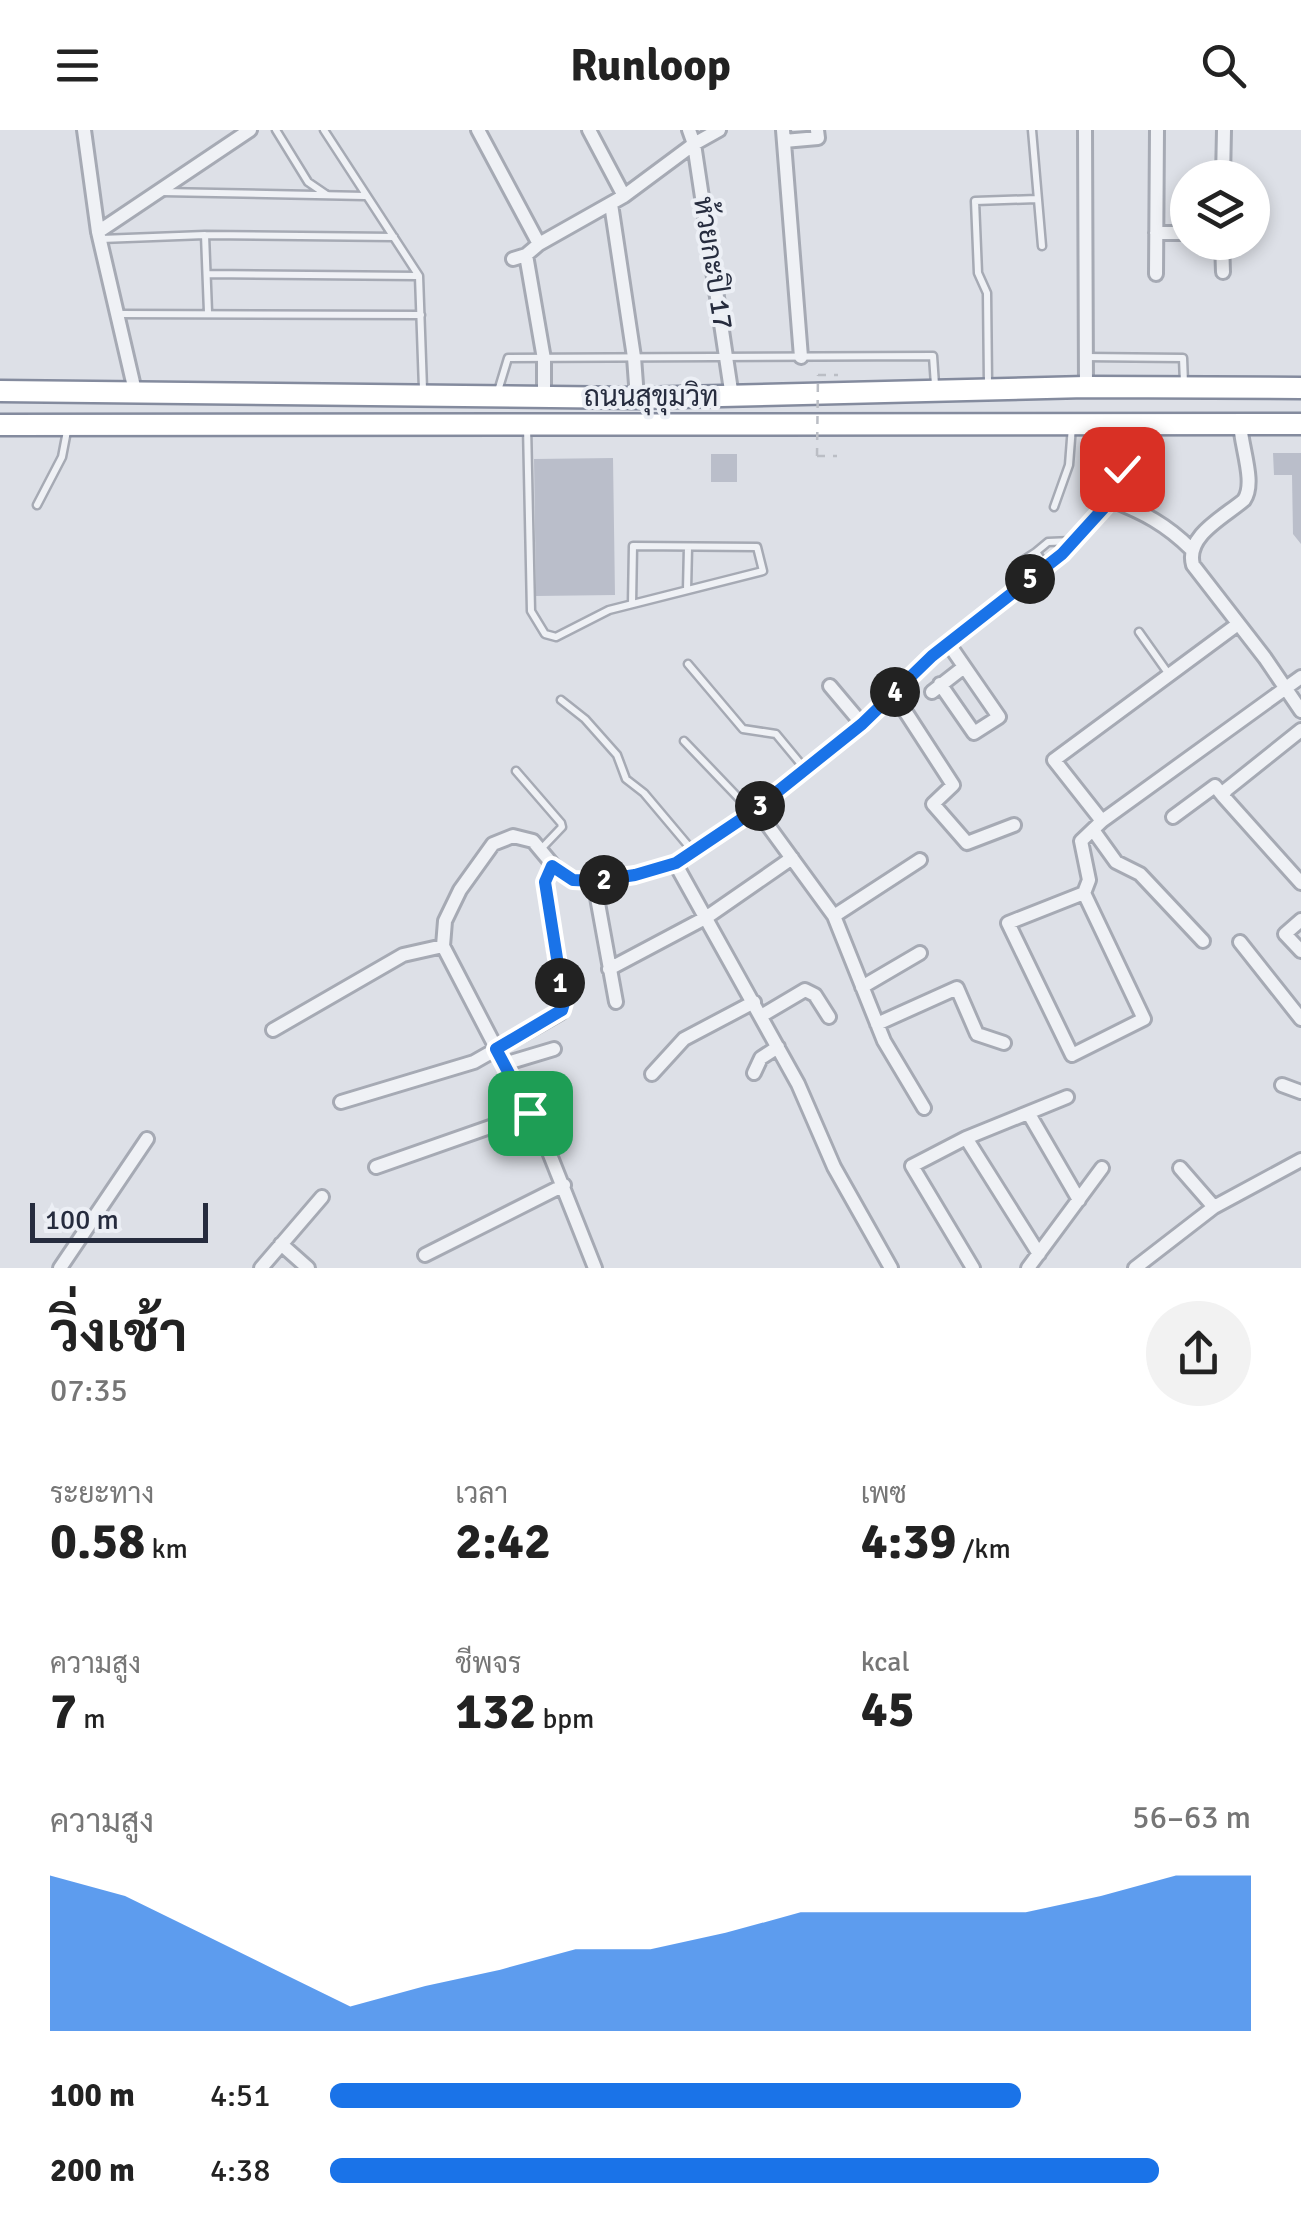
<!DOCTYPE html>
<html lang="th">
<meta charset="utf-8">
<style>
:root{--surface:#fff;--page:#f2f2f2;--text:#222;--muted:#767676;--accent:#1a73e8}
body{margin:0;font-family:Signika,Sarabun,sans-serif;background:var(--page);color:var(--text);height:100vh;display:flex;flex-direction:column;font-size:38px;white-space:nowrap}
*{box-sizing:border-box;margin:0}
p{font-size:32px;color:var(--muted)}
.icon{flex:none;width:55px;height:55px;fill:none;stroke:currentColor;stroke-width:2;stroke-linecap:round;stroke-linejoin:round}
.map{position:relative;height:1138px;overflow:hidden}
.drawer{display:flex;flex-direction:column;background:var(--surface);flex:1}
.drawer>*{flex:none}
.tools{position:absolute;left:1170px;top:30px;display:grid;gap:20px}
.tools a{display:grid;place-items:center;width:100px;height:100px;border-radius:50%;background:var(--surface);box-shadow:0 5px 15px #0003;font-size:50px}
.scale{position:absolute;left:30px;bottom:25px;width:178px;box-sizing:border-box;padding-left:10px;border:5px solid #262c3e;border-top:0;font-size:28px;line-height:35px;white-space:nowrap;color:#262c3e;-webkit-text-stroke:8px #eceff5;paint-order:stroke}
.pin{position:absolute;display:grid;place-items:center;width:85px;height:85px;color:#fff;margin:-42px;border-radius:20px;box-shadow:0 5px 15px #0006}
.km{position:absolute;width:50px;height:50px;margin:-25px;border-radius:50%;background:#222;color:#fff;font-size:28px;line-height:50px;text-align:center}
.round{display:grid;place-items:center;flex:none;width:105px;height:105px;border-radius:52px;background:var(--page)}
.summary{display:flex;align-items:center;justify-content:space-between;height:170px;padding:0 50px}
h1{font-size:55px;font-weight:700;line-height:75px}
.stats{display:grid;grid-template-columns:repeat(3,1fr);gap:15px;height:170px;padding:10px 50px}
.stats div{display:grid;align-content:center}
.stats b{font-size:50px;font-weight:700}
.stats small{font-size:28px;font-weight:400}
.stats p{font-size:28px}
.chart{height:280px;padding:20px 50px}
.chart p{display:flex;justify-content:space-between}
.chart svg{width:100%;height:180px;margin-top:10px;fill:var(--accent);opacity:.7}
ul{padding:0 50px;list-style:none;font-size:32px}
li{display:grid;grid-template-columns:160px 120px 1fr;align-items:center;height:75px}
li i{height:25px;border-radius:12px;background:var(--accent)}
header{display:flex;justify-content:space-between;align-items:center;height:130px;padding:0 50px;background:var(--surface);font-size:45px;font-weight:700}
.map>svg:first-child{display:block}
.building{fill:#babeca}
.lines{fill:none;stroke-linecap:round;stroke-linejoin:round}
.service-casing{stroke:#a6aab4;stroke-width:11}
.minor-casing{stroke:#a6aab4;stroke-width:18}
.trunk-casing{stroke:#848b9e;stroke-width:25}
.path{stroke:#bbbec5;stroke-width:2.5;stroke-dasharray:8 8;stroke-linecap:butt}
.service{stroke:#eff1f5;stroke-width:6}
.minor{stroke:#eff1f5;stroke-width:12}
.trunk{stroke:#fff;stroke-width:20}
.path-bridge{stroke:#bbbec5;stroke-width:2.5;stroke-dasharray:8 8;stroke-linecap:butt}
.route-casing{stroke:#fff;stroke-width:20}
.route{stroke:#1a73e8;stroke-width:12}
.labels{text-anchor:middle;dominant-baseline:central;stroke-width:8;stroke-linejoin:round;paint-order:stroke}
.street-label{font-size:28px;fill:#262c3e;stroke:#eceff5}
</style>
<header><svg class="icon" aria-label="menu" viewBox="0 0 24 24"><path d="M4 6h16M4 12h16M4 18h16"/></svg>Runloop<svg class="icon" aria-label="search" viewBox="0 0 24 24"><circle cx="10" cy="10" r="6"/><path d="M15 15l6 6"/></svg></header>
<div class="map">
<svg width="1301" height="1138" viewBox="0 0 1301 1138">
<rect width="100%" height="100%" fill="#dde0e7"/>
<path class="building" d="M1273 323H1301V414L1293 404 1292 345H1274Z
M711 324H737V352H711Z
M613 328 615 465 536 466 534 329Z"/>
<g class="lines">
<defs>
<path id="service" d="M276 0 308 52 327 65
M324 0 419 146 423 259
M1032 0 1042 116
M162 62 365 66
M205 105 208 182
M101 109 205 105 394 107
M207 144 417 146
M118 184 421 185
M1085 227 1183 228 1184 253
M988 253 987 163 978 143 975 71 1037 69
M498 261 508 228 933 226 935 255
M527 296 531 481 545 504 556 507 609 480 763 441 757 417 633 416 632 474
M37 375 62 327 67 301
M1054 377 1069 335 1072 296
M1036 422 1048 412 1072 411
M1019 433 1036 422 1045 435
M687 460 688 417
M1139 502 1168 543
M688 534 743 599 776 604 805 639
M561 570 585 589 617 625 626 649 644 663 692 720
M684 611 751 681
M516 641 561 693 562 697 541 719"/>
<path id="minor" d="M84 0 98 102 135 261
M478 0 539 114
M589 0 624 66
M689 0 694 14 732 267
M783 0 801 227
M1085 0 1086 257
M784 11 818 8 817 0
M1223 48 1224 0
M611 74 634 227 637 268
M98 102 250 0
M1156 103H1188
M1222 112 1223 142
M526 125 544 229V267
M513 129 526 125 539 114 624 66 694 14 719 0
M1156 144 1157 0
M1240 293C1241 317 1256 353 1244 370 1224 387 1185 406 1193 435L1265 528 1301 581
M1111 370C1143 382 1167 395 1191 419
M940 554 974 603 999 587 948 513
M830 556 862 594
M932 562 964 537
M894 564 953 655 933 674 967 713 1014 695
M1301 600 1226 660 1223 666 1301 753
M756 679 834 786 884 911 924 978
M1173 687 1215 656 1223 666
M1102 691 1054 630 1238 494
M1093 700 1116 732 1140 744 1203 811
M675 733 798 954 834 1037 891 1138
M594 751 616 872
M1084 763 1008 793 1072 925 1144 889 1084 763 1089 750 1081 711 1102 691 1301 547
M834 786 920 730
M1301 790 1285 804 1301 821
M1240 812 1301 889
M609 839 707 787 792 728
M862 857 920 823
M761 886 805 860 815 865 829 887
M877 894 957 858 977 904 1004 913
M273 900 403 825 443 816
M504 934 554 919
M754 943 761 928 778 917
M652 944 684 909 754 872
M1282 955 1301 962
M341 972 474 932 560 883 563 873 545 752 552 736
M1029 984 1079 1070
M966 1008 1039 1124
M376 1037 530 983
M1180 1038 1214 1077
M281 1114 308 1138
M425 1125 564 1055
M60 1138 147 1009
M261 1138 322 1067
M595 1138 545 1012 443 816 445 791 460 760 493 714 513 706 533 711 558 741 573 750 594 751 635 745 675 733 756 679 862 594 932 526 1062 424 1111 370 1122 339 1131 293
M973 1138 912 1036 966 1008 1067 967
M1028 1138 1102 1038
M1135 1138 1214 1077 1301 1030"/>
<path id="trunk" d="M0 261 637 268 1086 257 1301 258
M0 295 1301 294"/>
</defs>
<use href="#service" class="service-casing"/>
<use href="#minor" class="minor-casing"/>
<use href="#trunk" class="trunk-casing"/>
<path class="path" d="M818 245H838
M817 326H837"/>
<use href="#service" class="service"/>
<use href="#minor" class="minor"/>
<use href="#trunk" class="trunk"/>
<path class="path-bridge" d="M817 326 818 245"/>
</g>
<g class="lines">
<defs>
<path id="route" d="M530 983 496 919 562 880 564 873 545 752 552 736 573 750 594 751 635 745 676 733 752 682 862 594 932 526 1062 424 1111 370 1122 339"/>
</defs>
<use href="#route" class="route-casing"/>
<use href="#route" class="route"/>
</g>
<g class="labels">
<g class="street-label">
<text transform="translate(713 133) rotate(81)">ห้วยกะปิ 17</text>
<text x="651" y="267">ถนนสุขุมวิท</text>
</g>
</g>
</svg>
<div class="tools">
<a><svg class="icon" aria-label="layers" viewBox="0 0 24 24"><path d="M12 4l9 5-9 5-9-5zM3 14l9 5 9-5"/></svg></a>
</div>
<div class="scale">100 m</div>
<div class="pin" style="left:530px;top:983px;background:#1e9e55"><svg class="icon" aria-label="arrive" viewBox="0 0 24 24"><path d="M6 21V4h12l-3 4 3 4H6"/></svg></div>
<div class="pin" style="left:1122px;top:339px;background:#d93025"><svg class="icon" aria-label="check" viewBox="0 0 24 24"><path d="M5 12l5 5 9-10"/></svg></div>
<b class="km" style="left:560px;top:853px">1</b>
<b class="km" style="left:604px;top:750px">2</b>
<b class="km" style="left:760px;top:676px">3</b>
<b class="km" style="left:895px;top:562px">4</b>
<b class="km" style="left:1030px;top:449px">5</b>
</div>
<section class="drawer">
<div class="summary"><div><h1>วิ่งเช้า</h1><p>07:35</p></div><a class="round"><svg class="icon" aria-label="share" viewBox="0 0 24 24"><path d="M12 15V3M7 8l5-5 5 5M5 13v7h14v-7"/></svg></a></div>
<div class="stats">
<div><p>ระยะทาง</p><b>0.58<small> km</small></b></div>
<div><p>เวลา</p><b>2:42</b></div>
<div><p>เพซ</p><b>4:39<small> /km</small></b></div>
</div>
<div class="stats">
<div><p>ความสูง</p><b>7<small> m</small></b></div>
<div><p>ชีพจร</p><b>132<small> bpm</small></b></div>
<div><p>kcal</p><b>45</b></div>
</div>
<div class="chart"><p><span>ความสูง</span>56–63 m</p>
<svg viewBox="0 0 160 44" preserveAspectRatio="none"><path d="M0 44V6L10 11L20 20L30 29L40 38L50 33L60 29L70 24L80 24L90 20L100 15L110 15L120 15L130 15L140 11L150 6L160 6V44z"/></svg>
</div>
<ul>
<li><b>100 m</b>4:51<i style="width:75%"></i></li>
<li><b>200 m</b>4:38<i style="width:90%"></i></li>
</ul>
</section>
